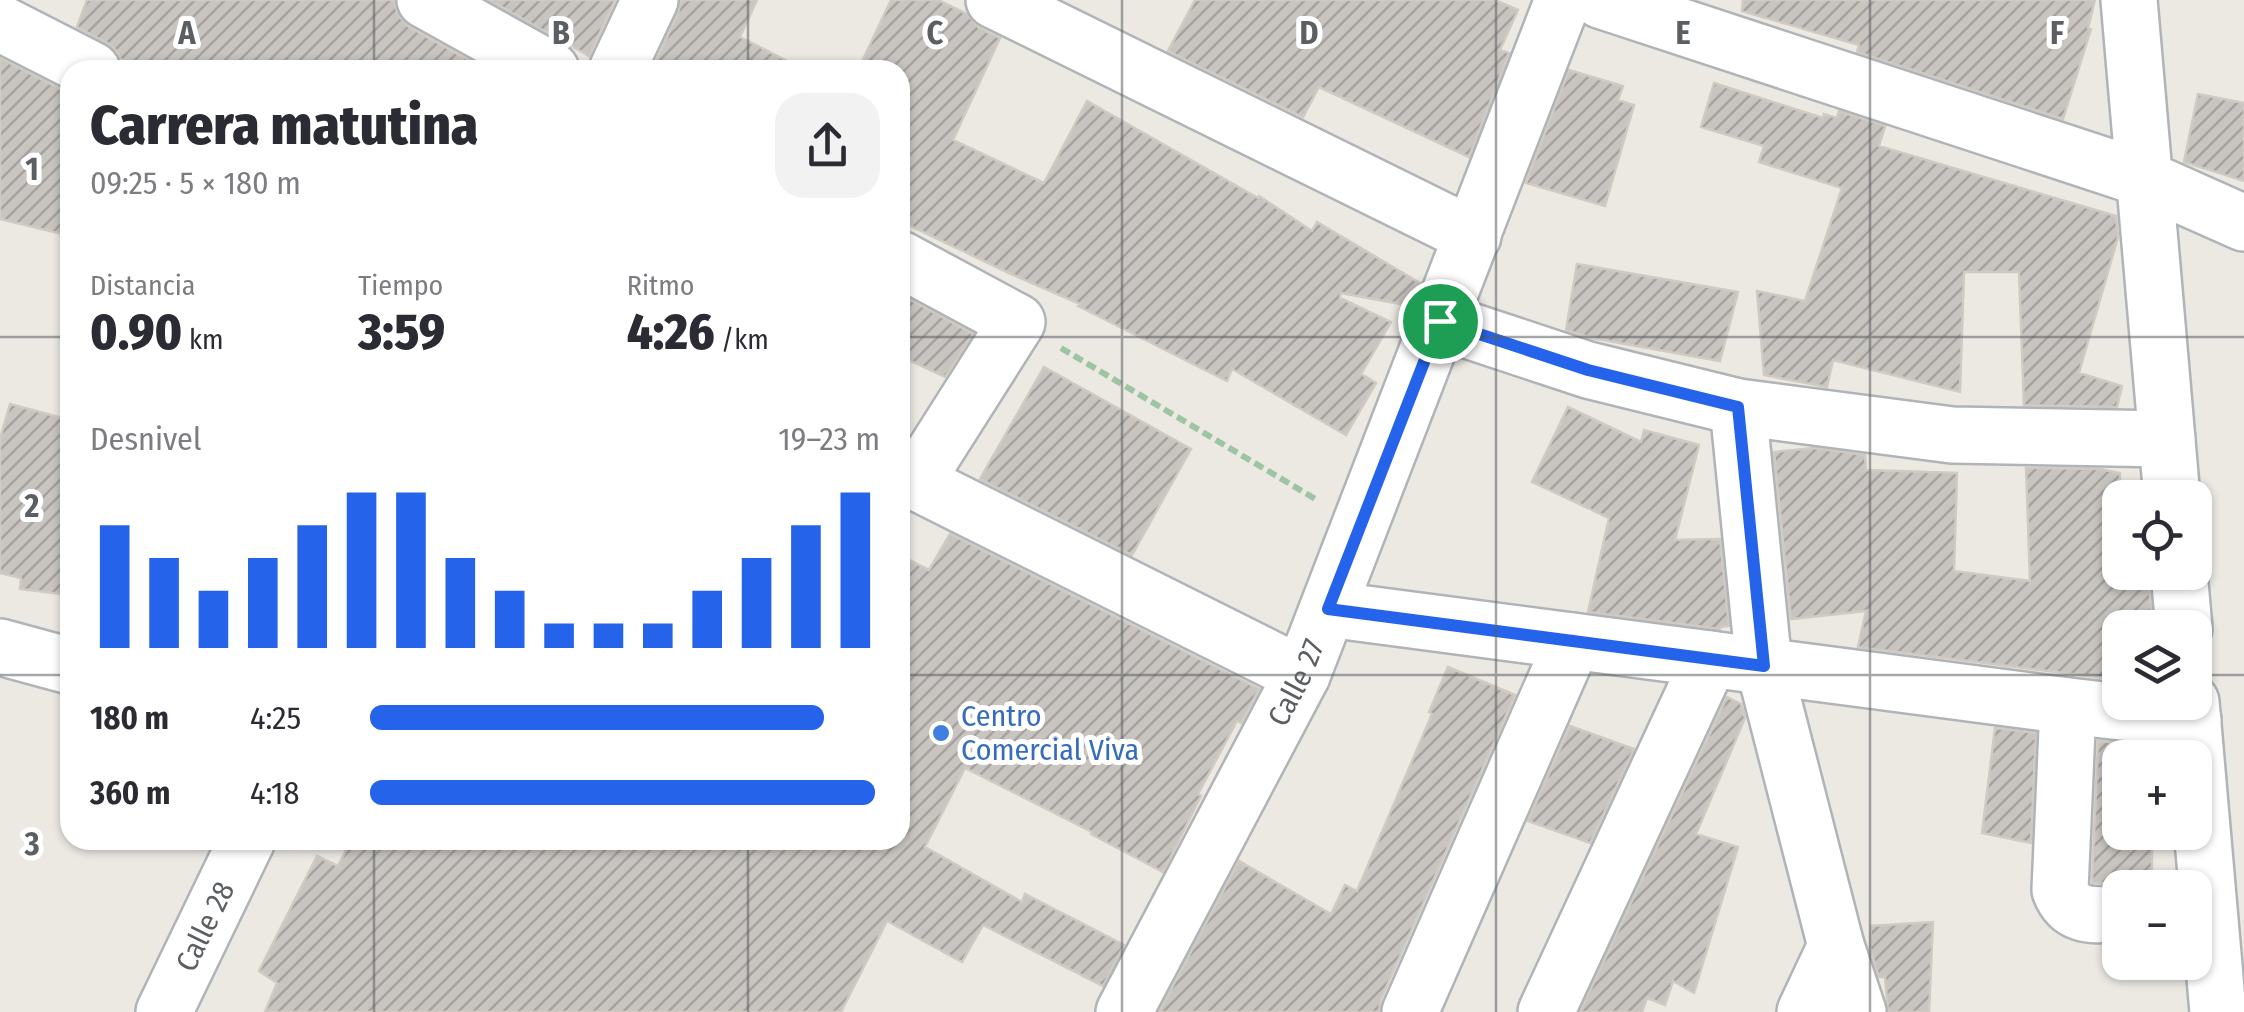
<!DOCTYPE html>
<html lang="es">
<meta charset="utf-8">
<style>
:root{--surface:#fff;--page:#f2f2f3;--text:#2b2b33;--muted:#7c7c81;--accent:#2563eb}
body{margin:0;font-family:"Fira Sans Condensed",sans-serif;background:var(--page);color:var(--text);height:100vh;display:flex;flex-direction:column;font-size:38px;white-space:nowrap}
*{box-sizing:border-box;margin:0}
p{font-size:32px;color:var(--muted)}
.icon{flex:none;width:55px;height:55px;fill:none;stroke:currentColor;stroke-width:2;stroke-linecap:round;stroke-linejoin:round}
.map{position:relative;flex:1;overflow:hidden}
.panel{position:absolute;left:60px;top:60px;width:850px;height:790px;display:flex;flex-direction:column;background:var(--surface);border-radius:30px;box-shadow:0 2px 8px #0004}
.panel>*{flex:none}
.controls{position:absolute;left:2102px;top:480px;display:grid;gap:20px}
.controls a{display:grid;place-items:center;width:110px;height:110px;border-radius:20px;background:var(--surface);box-shadow:0 2px 8px #0004;font-size:50px}
.pin{position:absolute;display:grid;place-items:center;width:85px;height:85px;color:#fff;margin:-42px;border:5px solid #fff;border-radius:50%;box-shadow:0 2px 10px #0007}
.round{display:grid;place-items:center;flex:none;width:105px;height:105px;border-radius:30px;background:var(--page)}
.head{display:flex;align-items:center;justify-content:space-between;height:170px;padding:0 30px}
h1{font-size:55px;font-weight:800;line-height:75px}
.stats{display:grid;grid-template-columns:repeat(3,1fr);gap:15px;height:170px;padding:10px 30px}
.stats div{display:grid;align-content:center}
.stats b{font-size:50px;font-weight:800}
.stats small{font-size:28px;font-weight:400}
.stats p{font-size:28px}
.chart{height:280px;padding:20px 30px}
.chart p{display:flex;justify-content:space-between}
.chart svg{width:100%;height:180px;margin-top:10px;stroke:var(--accent);stroke-width:6}
ul{padding:0 30px;list-style:none;font-size:32px}
li{display:grid;grid-template-columns:160px 120px 1fr;align-items:center;height:75px}
li i{height:25px;border-radius:12px;background:var(--accent)}
.map>svg:first-child{display:block}
.building{fill:url(#building-hatch);stroke:#d0cac2;stroke-width:2.5}
.lines{fill:none;stroke-linecap:round;stroke-linejoin:round}
.street-casing{stroke:#b0b4b7;stroke-width:60}
.path{stroke:#9dc4a3;stroke-width:6;stroke-dasharray:10 5;stroke-linecap:butt}
.street{stroke:#fff;stroke-width:55}
.route-casing{stroke:#fff;stroke-width:20}
.route{stroke:#2563eb;stroke-width:12}
.grid{fill:none;stroke:#5b5f62;stroke-width:2.5;stroke-opacity:0.55}
.shop-dot{fill:#3f7fe0;stroke:#fff;stroke-width:4}
.labels{text-anchor:middle;dominant-baseline:central;stroke-width:10;stroke-linejoin:round;paint-order:stroke}
.street-label{font-size:30px;fill:#5b5f62;stroke:#fff}
.shop-label{font-size:30px;fill:#366cbe;stroke:#fff;text-anchor:start}
.grid-label{font-size:32px;text-anchor:middle;font-weight:bold;fill:#5b5f62;stroke:#fff;stroke-width:10;stroke-linejoin:round;paint-order:stroke}
</style>
<div class="map">
<svg width="2244" height="1012" viewBox="0 0 2244 1012">
<defs>
<pattern id="building-hatch" width="6" height="6" patternUnits="userSpaceOnUse" patternTransform="scale(2.5)"><rect width="6" height="6" fill="#c8c4bf"/><path d="M-1 1l2-2M0 6l6-6M5 7l2-2" fill="none" stroke="#a5a29f"/></pattern>
</defs>
<rect width="100%" height="100%" fill="#ece9e3"/>
<path class="building" d="M87 0H394L398 15 409 27 487 70H150L120 59 118 52 107 43 77 27Z
M489 0H615L589 56Z
M681 0H757L740 37 805 70H652L678 13Z
M891 0H938L967 14 979 28 1000 38 953 140 1044 183 1087 101 1258 198 1259 196 1312 231 1317 222 1420 283 1411 306 1341 293 1340 298 1391 322 1361 374 1376 383 1346 435 1232 369 1227 381 1078 306 1080 304 1009 273 900 221V70H858Z
M1195 0H1495L1518 10 1500 50 1509 53 1469 157 1319 87 1303 117 1168 51Z
M1743 0H2095L2088 28 2091 29 2063 119 1857 52 1859 45 1742 11Z
M0 58 70 94V236L0 219Z
M1569 70 1623 86 1618 100 1634 105 1605 206 1526 183Z
M1714 83 1823 118 1824 114 1837 118 1839 111 1885 126 1879 146 2116 216 2118 237 2079 373 2122 386 2117 407 2024 405 2019 272H1964L1960 392 1833 360 1827 387 1764 375 1757 291 1805 301 1842 188 1759 162 1764 146 1701 127Z
M2198 94 2244 103V181L2184 162Z
M1577 264 1738 292 1720 361 1592 338 1566 330Z
M900 294 973 334 945 377 900 356Z
M1044 367 1191 449 1132 555 980 479Z
M10 404 70 420V595L20 589 21 578 0 573V439Z
M1568 407 1641 442 1644 430 1699 445 1675 540 1720 539 1729 626 1720 627V629L1588 612 1609 518 1532 482Z
M1814 448 1865 455 1866 470 1957 473 1954 571 2030 581 2026 468 2100 469 2120 473V572H2148L2153 628H2120V680L1858 647 1866 611 1791 619 1774 452Z
M950 534 1259 689 1241 723 1237 721 1198 794 1201 796 1163 872 1091 834 1092 832 965 768 925 847 1022 902 1025 894 1124 945 1103 986 983 925 962 962 887 921 841 1012H265L277 983 259 971 317 856 338 866 351 840H900V555L929 570Z
M1448 667 1515 695 1381 999 1379 1012H1159L1239 861 1331 914 1345 885 1357 891 1432 714 1429 712Z
M1727 697 1741 704 1745 718 1696 834 1738 847 1694 993 1673 981 1665 1005 1647 998 1642 1012H1580Z
M1570 726 1634 749 1590 843 1528 821Z
M1995 728 2036 733 2031 843 1982 833Z
M2098 741 2120 743V832H2152V888H2136L2119 883H2092Z
M1933 922 1929 1012H1888L1885 977H1879L1870 948 1871 926Z"/>
<g class="lines">
<defs>
<g id="street">
<path d="M425 0 551 70"/>
<path d="M994 0 1473 236"/>
<path d="M1600 0 2145 179 2244 223"/>
<path d="M2129 0 2172 498"/>
<path d="M0 23 92 70"/>
<path d="M617 70 650 0"/>
<path d="M900 259 1017 322 916 481"/>
<path d="M1440 321 1588 370 1738 407 1952 435 2167 439"/>
<path d="M1738 407 1764 666 1836 946 1858 1012"/>
<path d="M900 474 1302 675"/>
<path d="M2179 572 2184 628"/>
<path d="M1328 609 2068 706 2193 720"/>
<path d="M0 647 70 666"/>
<path d="M2191 702 2218 1012"/>
<path d="M2068 706 2060 890C2071 919 2094 915 2120 914"/>
<path id="s1" d="M164 1012 247 840"/>
<path id="s2" d="M1124 1012 1302 675 1563 0"/>
<path d="M1410 1012 1573 641"/>
<path d="M1546 1012 1710 659"/>
<path d="M1805 1012 1836 946"/>
</g>
</defs>
<use href="#street" class="street-casing"/>
<path class="path" d="M1061 348 1317 500"/>
<use href="#street" class="street"/>
</g>
<g class="lines">
<defs>
<path id="route" d="M1440 321 1588 370 1738 407 1764 666 1328 609Z"/>
</defs>
<use href="#route" class="route-casing"/>
<use href="#route" class="route"/>
</g>
<path class="grid" d="M374 0V70M748 0V70M1122 0V1012M1496 0V1012M1870 0V1012M0 337H70M900 337H2244M0 675H70M900 675H2120M2195 675H2244M374 840V1012M748 840V1012"/>
<circle class="shop-dot" cx="941" cy="733" r="10"/>
<g class="labels">
<g class="street-label">
<text stroke="none"><textPath href="#s2" startOffset="372">Calle 27</textPath></text>
<text stroke="none"><textPath href="#s1" startOffset="95">Calle 28</textPath></text>
</g>
<g class="shop-label">
<text x="961" y="716">Centro<tspan x="961" dy="34">Comercial Viva</tspan></text>
</g>
</g>
<g class="grid-label">
<text x="187" y="44">A</text>
<text x="561" y="44">B</text>
<text x="935" y="44">C</text>
<text x="1309" y="44">D</text>
<text x="1683" y="44">E</text>
<text x="2057" y="44">F</text>
<text x="32" y="180">1</text>
<text x="32" y="517">2</text>
<text x="32" y="855">3</text>
</g>
</svg>
<div class="controls">
<a><svg class="icon" aria-label="locate" viewBox="0 0 24 24"><circle cx="12" cy="12" r="6"/><path d="M12 2v4M12 18v4M2 12h4M18 12h4"/></svg></a>
<a><svg class="icon" aria-label="layers" viewBox="0 0 24 24"><path d="M12 4l9 5-9 5-9-5zM3 14l9 5 9-5"/></svg></a>
<a>+</a>
<a>−</a>
</div>
<div class="pin" style="left:1440px;top:321px;background:#1e9e55"><svg class="icon" aria-label="arrive" viewBox="0 0 24 24"><path d="M6 21V4h12l-3 4 3 4H6"/></svg></div>
<section class="panel">
<div class="head"><div><h1>Carrera matutina</h1><p>09:25 · 5 × 180 m</p></div><a class="round"><svg class="icon" aria-label="share" viewBox="0 0 24 24"><path d="M12 15V3M7 8l5-5 5 5M5 13v7h14v-7"/></svg></a></div>
<div class="stats">
<div><p>Distancia</p><b>0.90<small> km</small></b></div>
<div><p>Tiempo</p><b>3:59</b></div>
<div><p>Ritmo</p><b>4:26<small> /km</small></b></div>
</div>
<div class="chart"><p><span>Desnivel</span>19–23 m</p>
<svg viewBox="0 0 160 44" preserveAspectRatio="none"><path d="M5 44V14M15 44V22M25 44V30M35 44V22M45 44V14M55 44V6M65 44V6M75 44V22M85 44V30M95 44V38M105 44V38M115 44V38M125 44V30M135 44V22M145 44V14M155 44V6"/></svg>
</div>
<ul>
<li><b>180 m</b>4:25<i style="width:89%"></i></li>
<li><b>360 m</b>4:18<i style="width:99%"></i></li>
</ul>
</section>
</div>
